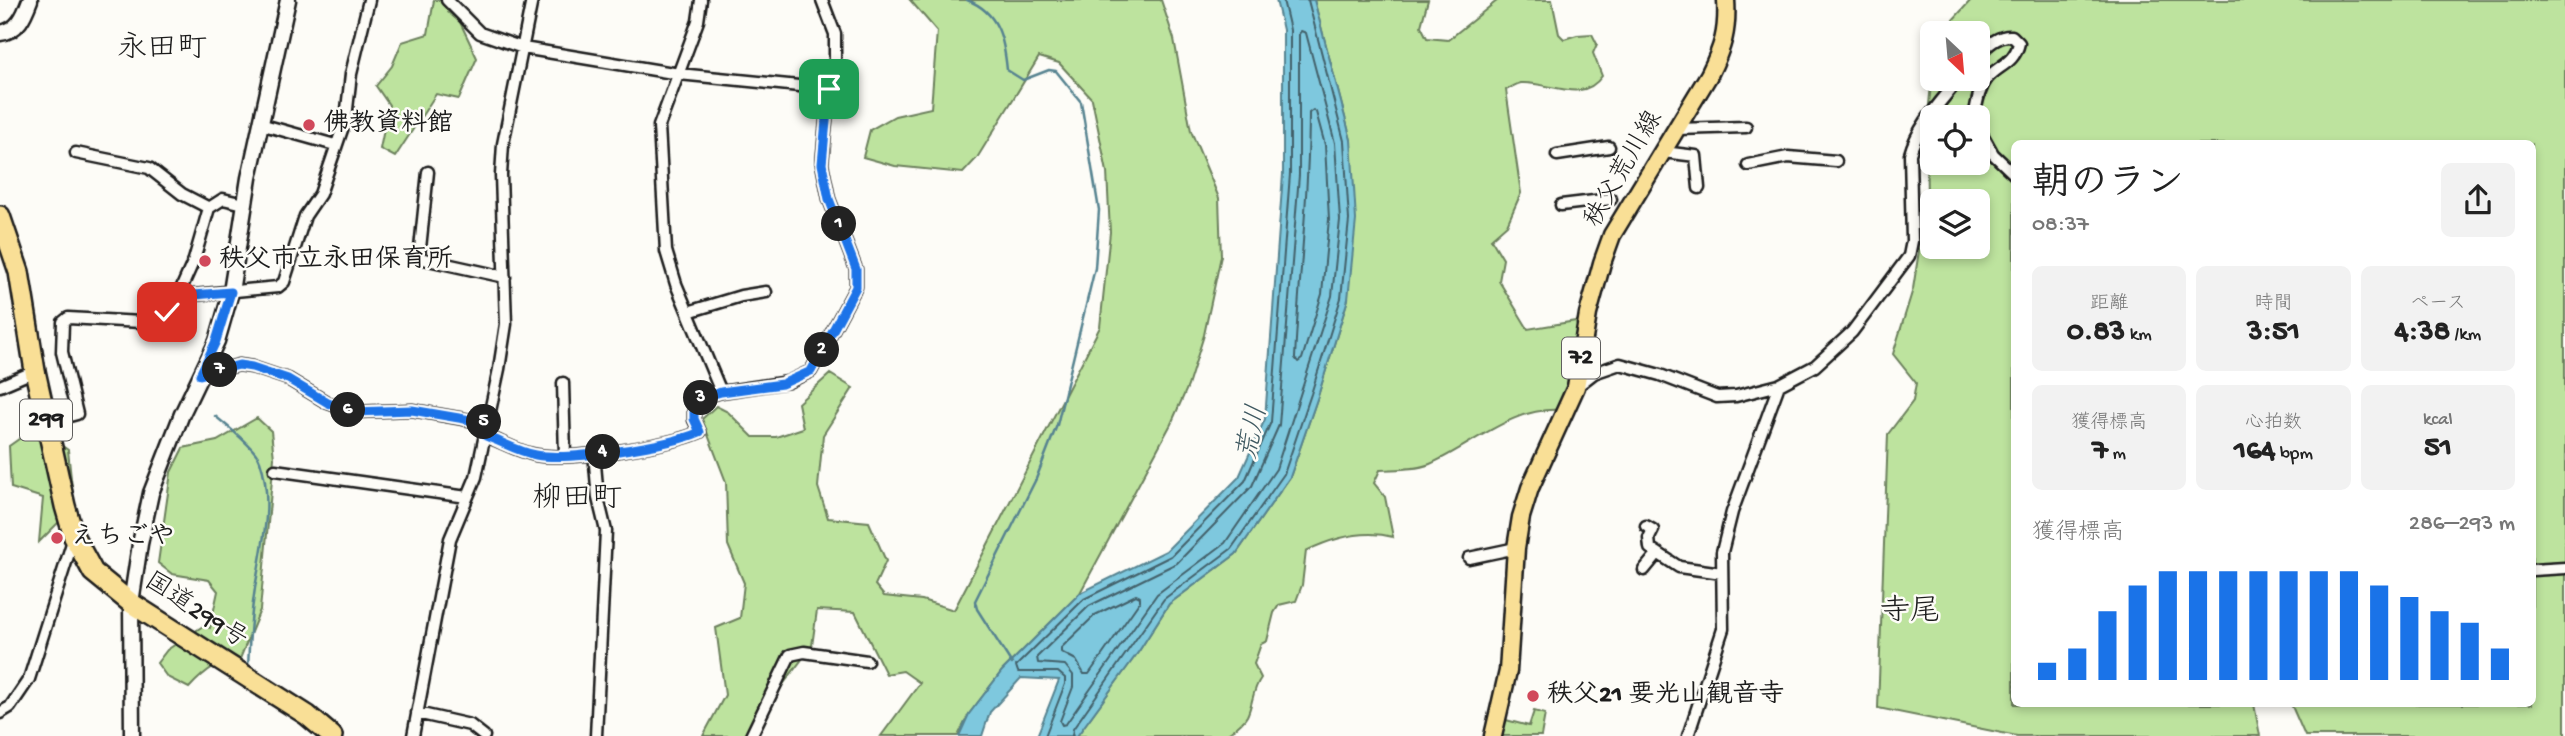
<!DOCTYPE html>
<html lang="ja">
<meta charset="utf-8">
<style>
:root{--surface:#fff;--page:#f2f2f2;--text:#222;--muted:#767676;--accent:#1a73e8}
body{margin:0;font-family:"Gochi Hand","Klee One",sans-serif;background:var(--page);color:var(--text);height:100vh;display:flex;flex-direction:column;font-size:26px;white-space:nowrap}
*{box-sizing:border-box;margin:0}
p{font-size:23px;color:var(--muted)}
.icon{flex:none;width:38px;height:38px;fill:none;stroke:currentColor;stroke-width:2;stroke-linecap:round;stroke-linejoin:round}
.map{position:relative;flex:1;overflow:hidden}
.details{position:absolute;left:2011px;top:140px;width:525px;height:567px;display:flex;flex-direction:column;background:var(--surface);border-radius:10px;box-shadow:0 4px 10px #0003}
.details>*{flex:none}
.needle{width:46px;rotate:154deg}
.controls{position:absolute;left:1920px;top:21px;display:grid;gap:14px}
.controls a{display:grid;place-items:center;width:70px;height:70px;border-radius:10px;background:var(--surface);box-shadow:0 4px 10px #0003;font-size:35px}
.pin{position:absolute;display:grid;place-items:center;width:60px;height:60px;color:#fff;margin:-30px;border-radius:14px;box-shadow:0 4px 10px #0006}
.km{position:absolute;width:35px;height:35px;margin:-18px;border-radius:50%;background:#222;color:#fff;font-size:19px;line-height:35px;text-align:center}
.round{display:grid;place-items:center;flex:none;width:74px;height:74px;border-radius:10px;background:var(--page)}
.headline{display:flex;align-items:center;justify-content:space-between;height:119px;padding:0 21px}
h1{font-size:38px;font-weight:800;line-height:52px}
.metrics{display:grid;grid-template-columns:repeat(3,1fr);gap:10px;height:119px;padding:7px 21px}
.metrics div{display:grid;align-content:center;border-radius:10px;background:var(--page);text-align:center}
.metrics b{font-size:30px;font-weight:800}
.metrics small{font-size:19px;font-weight:400}
.metrics p{font-size:19px}
.chart{height:196px;padding:14px 21px}
.chart p{display:flex;justify-content:space-between}
.chart svg{width:100%;height:126px;margin-top:7px;stroke:var(--accent);stroke-width:6}
.map>svg:first-child{display:block}
.green{fill:#bde39e;stroke:#6c805d;stroke-width:2;fill-rule:evenodd}
.water{fill:#7ec8de;stroke:#578390;stroke-width:2}
.lines{fill:none;stroke-linecap:round;stroke-linejoin:round}
.shore{stroke:#43616a;stroke-width:2}
.stream{stroke:#578390;stroke-width:2.5}
.street-casing{stroke:#1c1c1c;stroke-width:15}
.secondary-casing{stroke:#1c1c1c;stroke-width:19}
.primary-casing{stroke:#1c1c1c;stroke-width:21}
.highway-casing{stroke:#1c1c1c;stroke-width:24}
.street{stroke:#fdfcf7;stroke-width:10}
.secondary{stroke:#fdfcf7;stroke-width:14}
.primary{stroke:#f9df96;stroke-width:16}
.highway{stroke:#f9df96;stroke-width:19}
.route-casing{stroke:#fff;stroke-width:14}
.route{stroke:#1a73e8;stroke-width:9}
.poi-dot{fill:#d1495b;stroke:#fdfcf7;stroke-width:2.5}
.labels{text-anchor:middle;dominant-baseline:central;stroke-width:5;stroke-linejoin:round;paint-order:stroke}
.shield{fill:#fdfcf7;stroke:#605f5e;stroke-width:2}
.shield-label{font-size:24px;font-weight:bold;fill:#1c1c1c}
.poi-label{font-size:26px;font-weight:bold;fill:#1c1c1c;stroke:#fdfcf7;text-anchor:start}
.street-label{font-size:26px;fill:#1c1c1c;stroke:#fdfcf7}
.water-label{font-size:28px;font-style:italic;fill:#3e5860;stroke:#fdfcf7}
.quarter-label{font-size:30px;fill:#1c1c1c;stroke:#fdfcf7}
</style>
<div class="map">
<svg width="2565" height="736" viewBox="0 0 2565 736">
<rect width="100%" height="100%" fill="#fdfcf7"/>
<filter id="ink" filterUnits="userSpaceOnUse"><feTurbulence type="fractalNoise" baseFrequency=".0143" numOctaves="2"/><feDisplacementMap in="SourceGraphic" scale="14" xChannelSelector="R" yChannelSelector="G"/><feConvolveMatrix kernelMatrix="1 2 1 2 8 2 1 2 1" color-interpolation-filters="sRGB"/></filter>
<g filter="url(#ink)">
<path class="green" d="M434 0H450L448 12 460 22 477 58 459 99 436 94 395 157 380 149 389 105 376 86 392 66 402 42 428 34Z
M910 0H1161L1174 39 1191 131 1219 198 1221 256 1204 335 1188 386 1171 424 1080 593 1002 671 969 714 958 736H881L920 683 903 671 886 674 855 612 817 610 812 646 744 736H703L725 695 716 628 740 618 744 583 728 545 726 482 702 419 716 406 728 412 753 437H776L803 428 798 403 830 374 853 388 823 435 818 487 828 518 869 522 886 561 875 585 884 596 922 600 954 610 1100 327 1110 232 1107 172 1092 99 1059 63 1039 57 977 158 963 173 895 166 863 157 870 130 895 116 931 108 937 31Z
M1314 0H1428L1421 26 1427 38 1448 40 1498 0H1552L1559 34 1564 39 1577 35 1592 34 1597 44 1593 53 1602 76C1582 105 1549 81 1521 83 1516 84 1510 88 1506 90L1521 193 1507 225 1491 239 1503 259 1499 281 1528 329 1576 321 1580 338 1561 410C1512 406 1472 446 1430 464 1415 470 1396 469 1380 470L1374 483 1385 497 1393 537C1363 529 1333 538 1306 551L1302 585 1296 601 1279 605 1274 613 1267 641 1261 644 1254 664 1261 678C1252 690 1253 704 1247 716 1242 725 1233 730 1225 736H1077L1139 651 1169 604 1236 554 1290 477 1318 396 1348 299 1351 140Z
M1971 0H2565V736H2305L2291 704H2532V144H2014V704H2254L2260 736H2017L1878 708 1888 434 1913 401 1916 383 1893 354 1913 289 1927 200 1926 135 1932 74V79H1978V33H1941ZM1932 117H1978V163H1932ZM1932 201H1978V247H1932Z
M257 418 271 431 274 458 260 610 240 659C221 657 201 675 189 688L167 677 157 663 167 650 203 626 210 628 218 591 209 580 172 574 158 563 171 472 183 448 217 441Z
M36 427 68 450 74 507 39 542 43 498 11 488 9 446Z
M1534 711 1545 714 1541 736H1502L1506 720 1529 726Z"/>
<path class="water" d="M1276 0H1314L1351 140 1356 220 1348 299 1318 396 1290 477 1236 554 1169 604 1139 651 1077 736H1037L1059 680 1021 678 990 712 982 736H959L969 714 1002 671 1080 593 1166 551 1239 477 1265 419 1283 174V30Z"/>
<g class="lines">
<path class="shore" d="M1301 31 1306 33 1335 143 1340 220 1332 296 1276 469 1225 543 1157 594 1066 724 1062 725 1060 721 1073 687V675L1065 665 1038 663 1037 657 1089 606 1177 563 1252 486 1279 425 1299 175V34Z
M1313 110 1316 112 1325 145 1329 219 1322 294 1302 359 1298 362 1295 358C1299 276 1309 195 1309 113Z
M1136 595 1140 597V601L1089 674H1084L1076 660 1061 652V648L1095 615Z
M1045 736 1065 684V678L1058 672H1018L1016 666 1084 599 1171 556 1245 481 1271 422 1290 174V30L1283 0
M1072 736 1073 729 1164 599 1231 549 1284 474 1311 394 1341 298 1349 220 1344 141 1308 0"/>
<path class="stream" d="M967 0C999 12 1004 40 1007 70L1023 80 1049 70 1056 71 1081 102 1099 210 1095 268 1057 425 1036 479 975 601 977 609 1012 664
M215 416C225 424 257 450 260 461 274 501 262 547 255 588 251 614 249 641 248 668"/>
<defs>
<path id="street" d="M447 0 480 33 523 48 679 74 829 89
M701 0 698 21 659 126 666 251 676 284 721 392
M1974 117C1977 104 1978 91 1986 80 1997 65 2014 65 2019 43L2012 36C1998 35 1986 46 1978 56
M260 124 335 145
M1978 127 1993 154 2014 174
M1677 129 1746 127
M1663 152 1696 156 1699 188
M76 153 149 168 182 194 209 208
M1557 155 1609 147
M1748 165 1788 157 1836 161
M428 172 419 258 505 277
M1561 205 1611 199
M177 298 194 260 209 208 223 199 244 204
M688 312 741 296 766 292
M200 375 239 365 252 367 288 379 328 403 353 412 412 410 487 423
M563 383 565 455
M0 386 35 371
M1576 387 1594 373 1620 364 1660 375 1717 397 1736 396 1779 385 1815 366 1852 332 1909 256 1912 241 1910 154C1918 125 1941 102 1959 79
M47 422 77 414 62 352 63 322 68 318 141 322 167 311 177 298 194 295 278 287 284 282 305 216 320 194 346 118 351 74 369 0
M486 436C502 442 519 452 536 455 570 461 668 446 700 432L694 420V409L701 398 721 392 788 382 811 371 856 287V269L829 199 822 164 829 89 835 63V34L822 0
M594 453 598 498 606 531 596 736
M275 470 467 497
M1646 526 1653 530 1649 538 1650 548 1679 567 1722 573
M1469 558 1516 548
M1644 570 1658 553
M2532 570 2565 568
M0 713 10 707 29 679 74 537
M417 713 470 725 484 736
M413 736 450 539 476 477 499 369 506 324 501 175 503 144 532 0
M751 736 790 655 804 652 867 661
M1688 736 1723 629 1722 552 1732 512 1779 385"/>
<path id="secondary" d="M0 33C18 31 24 16 30 0
M132 736 131 603 140 544 151 493 182 414 217 341 231 292 249 178 288 0"/>
<path id="primary" d="M1493 736 1508 671 1516 548 1521 517 1530 488 1576 387 1588 314 1602 263 1612 235 1709 75C1723 47 1728 31 1726 0"/>
<path id="highway" d="M0 216 19 272 35 371 65 506 74 537 93 572 131 603 307 715 332 736"/>
</defs>
<use href="#street" class="street-casing"/>
<use href="#secondary" class="secondary-casing"/>
<use href="#primary" class="primary-casing"/>
<use href="#highway" class="highway-casing"/>
<use href="#street" class="street"/>
<use href="#secondary" class="secondary"/>
<use href="#primary" class="primary"/>
<use href="#highway" class="highway"/>
</g>
</g>
<g class="lines" filter="url(#ink)">
<defs>
<path id="route" d="M167 312 177 298 194 295 231 292 216 341 200 375 239 365 252 367 288 379 328 403 354 412 412 410 488 423 486 436C502 442 519 452 536 455 570 461 668 446 700 432L694 419V408L701 398 721 392 782 384 811 371 856 287V269L829 199 822 164 829 89"/>
</defs>
<use href="#route" class="route-casing"/>
<use href="#route" class="route"/>
</g>
<g class="poi-dot">
<circle cx="309" cy="125" r="7"/>
<circle cx="205" cy="261" r="7"/>
<circle cx="57" cy="538" r="7"/>
<circle cx="1533" cy="696" r="7"/>
</g>
<g class="labels">
<g class="shield">
<rect x="1562" y="337.5" width="38" height="41" rx="5"/>
<rect x="20" y="399.5" width="52" height="41" rx="5"/>
</g>
<g class="shield-label">
<text x="1581" y="358">72</text>
<text x="46" y="420">299</text>
</g>
<g class="poi-label">
<text x="323" y="125">佛教資料館</text>
<text x="219" y="261">秩父市立永田保育所</text>
<text x="71" y="538">えちごや</text>
<text x="1547" y="696">秩父21 要光山観音寺</text>
</g>
<g class="street-label">
<text transform="translate(1625 170) rotate(-60)">秩父荒川線</text>
<text transform="translate(195 612) rotate(33)">国道299号</text>
</g>
<g class="water-label">
<text transform="translate(1254 433) rotate(-78)">荒川</text>
</g>
<g class="quarter-label">
<text x="162" y="50">永田町</text>
<text x="577" y="500">柳田町</text>
<text x="1910" y="613">寺尾</text>
</g>
</g>
</svg>
<div class="controls">
<a><svg class="needle" viewBox="-14 -14 28 28"><path d="M0-13l5 13h-10z" fill="#e53935"/><path d="M0 13l5-13h-10z" fill="#767676"/></svg></a>
<a><svg class="icon" aria-label="locate" viewBox="0 0 24 24"><circle cx="12" cy="12" r="6"/><path d="M12 2v4M12 18v4M2 12h4M18 12h4"/></svg></a>
<a><svg class="icon" aria-label="layers" viewBox="0 0 24 24"><path d="M12 4l9 5-9 5-9-5zM3 14l9 5 9-5"/></svg></a>
</div>
<div class="pin" style="left:829px;top:89px;background:#1e9e55"><svg class="icon" aria-label="arrive" viewBox="0 0 24 24"><path d="M6 21V4h12l-3 4 3 4H6"/></svg></div>
<div class="pin" style="left:167px;top:312px;background:#d93025"><svg class="icon" aria-label="check" viewBox="0 0 24 24"><path d="M5 12l5 5 9-10"/></svg></div>
<b class="km" style="left:839px;top:224px">1</b>
<b class="km" style="left:822px;top:350px">2</b>
<b class="km" style="left:701px;top:398px">3</b>
<b class="km" style="left:603px;top:452px">4</b>
<b class="km" style="left:484px;top:422px">5</b>
<b class="km" style="left:348px;top:410px">6</b>
<b class="km" style="left:220px;top:370px">7</b>
<section class="details">
<div class="headline"><div><h1>朝のラン</h1><p>08:37</p></div><a class="round"><svg class="icon" aria-label="share" viewBox="0 0 24 24"><path d="M12 15V3M7 8l5-5 5 5M5 13v7h14v-7"/></svg></a></div>
<div class="metrics">
<div><p>距離</p><b>0.83<small> km</small></b></div>
<div><p>時間</p><b>3:51</b></div>
<div><p>ペース</p><b>4:38<small> /km</small></b></div>
</div>
<div class="metrics">
<div><p>獲得標高</p><b>7<small> m</small></b></div>
<div><p>心拍数</p><b>164<small> bpm</small></b></div>
<div><p>kcal</p><b>51</b></div>
</div>
<div class="chart"><p><span>獲得標高</span>286–293 m</p>
<svg viewBox="0 0 160 44" preserveAspectRatio="none"><path d="M5 44V38M15 44V33M25 44V20M35 44V11M45 44V6M55 44V6M65 44V6M75 44V6M85 44V6M95 44V6M105 44V6M115 44V11M125 44V15M135 44V20M145 44V24M155 44V33"/></svg>
</div>
</section>
</div>
